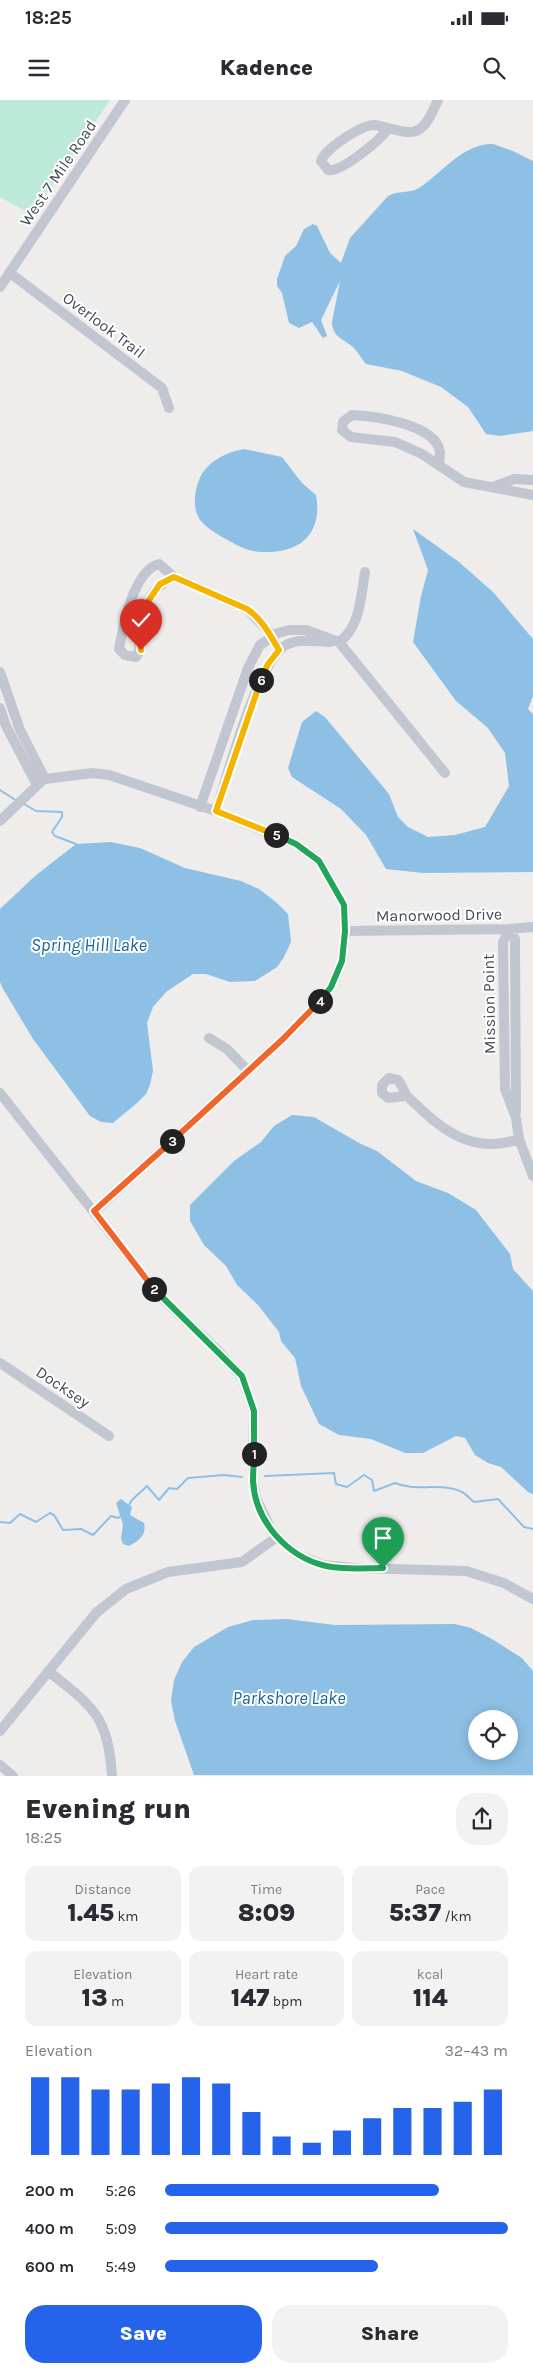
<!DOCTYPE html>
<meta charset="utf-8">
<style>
:root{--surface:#fff;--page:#f2f2f3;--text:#2b2b33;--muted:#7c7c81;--accent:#2563eb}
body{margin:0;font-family:Karla,sans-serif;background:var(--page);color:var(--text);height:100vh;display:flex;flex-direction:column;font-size:19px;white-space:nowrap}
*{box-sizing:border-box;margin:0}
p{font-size:16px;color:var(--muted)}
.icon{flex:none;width:28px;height:28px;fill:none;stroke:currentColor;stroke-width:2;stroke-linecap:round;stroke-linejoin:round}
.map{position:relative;height:1676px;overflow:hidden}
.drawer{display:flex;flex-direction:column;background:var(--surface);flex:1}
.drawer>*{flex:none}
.controls{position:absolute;left:468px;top:1610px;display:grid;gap:10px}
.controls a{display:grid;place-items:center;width:50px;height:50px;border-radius:50%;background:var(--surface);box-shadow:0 2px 12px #0003;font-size:25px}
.pin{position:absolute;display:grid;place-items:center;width:42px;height:42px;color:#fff;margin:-51px -21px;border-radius:50% 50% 50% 0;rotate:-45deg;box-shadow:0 0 5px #0007}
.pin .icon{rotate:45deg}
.km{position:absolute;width:25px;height:25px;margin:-12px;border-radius:50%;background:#222;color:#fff;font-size:14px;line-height:25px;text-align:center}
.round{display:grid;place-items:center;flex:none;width:52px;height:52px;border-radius:20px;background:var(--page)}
.headline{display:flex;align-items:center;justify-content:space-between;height:85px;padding:0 25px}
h1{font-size:28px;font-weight:800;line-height:38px}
.stats{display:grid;grid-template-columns:repeat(3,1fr);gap:8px;height:85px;padding:5px 25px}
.stats div{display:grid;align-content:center;border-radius:12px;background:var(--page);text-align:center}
.stats b{font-size:25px;font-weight:800}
.stats small{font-size:14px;font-weight:400}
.stats p{font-size:14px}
.chart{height:140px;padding:10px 25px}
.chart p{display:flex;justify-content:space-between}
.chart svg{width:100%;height:90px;margin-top:5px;stroke:var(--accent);stroke-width:6}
.cta{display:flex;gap:10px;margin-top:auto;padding:10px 25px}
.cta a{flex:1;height:58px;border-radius:20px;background:var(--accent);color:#fff;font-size:20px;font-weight:800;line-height:58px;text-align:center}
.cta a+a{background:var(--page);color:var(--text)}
ul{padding:0 25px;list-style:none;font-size:16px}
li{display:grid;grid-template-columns:80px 60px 1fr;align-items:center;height:38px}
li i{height:12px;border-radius:6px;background:var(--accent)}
.status{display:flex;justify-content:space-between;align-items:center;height:35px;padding:0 25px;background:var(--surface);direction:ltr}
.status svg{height:14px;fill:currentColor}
header{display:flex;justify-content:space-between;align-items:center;height:65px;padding:0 25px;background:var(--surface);font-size:22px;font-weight:800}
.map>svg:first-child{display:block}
.green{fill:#bdead8}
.water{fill:#8dc0e4;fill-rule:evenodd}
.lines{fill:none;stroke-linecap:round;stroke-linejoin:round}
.stream{stroke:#8dc0e4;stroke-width:2}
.minor{stroke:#c1c6d1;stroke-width:10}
.split-1-casing{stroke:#fff;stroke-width:10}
.split-2-casing{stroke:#fff;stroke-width:10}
.split-3-casing{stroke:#fff;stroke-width:10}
.split-4-casing{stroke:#fff;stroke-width:10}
.split-5-casing{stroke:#fff;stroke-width:10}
.split-6-casing{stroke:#fff;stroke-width:10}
.split-7-casing{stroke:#fff;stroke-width:10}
.split-8-casing{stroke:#fff;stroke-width:10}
.split-1{stroke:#22a559;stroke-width:6}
.split-2{stroke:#22a559;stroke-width:6}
.split-3{stroke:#f0652b;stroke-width:6}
.split-4{stroke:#f0652b;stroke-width:6}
.split-5{stroke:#22a559;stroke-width:6}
.split-6{stroke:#f5b400;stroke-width:6}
.split-7{stroke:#f5b400;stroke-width:6}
.split-8{stroke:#f5b400;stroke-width:6}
.labels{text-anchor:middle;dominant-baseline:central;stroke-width:4;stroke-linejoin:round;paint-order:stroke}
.street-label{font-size:16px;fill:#464c58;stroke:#fff}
.water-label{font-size:18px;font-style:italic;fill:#17649b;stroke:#fff}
</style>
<div class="status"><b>18:25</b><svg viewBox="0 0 49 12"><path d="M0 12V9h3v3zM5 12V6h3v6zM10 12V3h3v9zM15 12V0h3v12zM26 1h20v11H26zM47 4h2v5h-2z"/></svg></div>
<header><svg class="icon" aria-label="menu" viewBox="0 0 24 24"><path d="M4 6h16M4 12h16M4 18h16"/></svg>Kadence<svg class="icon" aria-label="search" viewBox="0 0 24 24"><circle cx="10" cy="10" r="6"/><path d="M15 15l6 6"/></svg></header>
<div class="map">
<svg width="533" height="1676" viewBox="0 0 533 1676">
<rect width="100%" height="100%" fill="#efedec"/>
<path class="green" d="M0 0H110L41 102 31 114 0 97Z"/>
<path class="water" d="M493 44 513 51 533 61V331L500 336 486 334 468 307 441 287 402 271 366 264C361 259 359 253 354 248 345 239 332 238 332 222L340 181 321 220 327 236 323 238 312 222 299 228 289 223 282 193 277 186V179L285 156 296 146 304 129 313 124 317 126 330 153 341 163 350 138 388 96C398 90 409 94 419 88 441 74 463 43 493 44Z
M244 349 282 357 302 383 316 395C324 438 294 457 253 451 242 449 232 442 222 437 213 431 201 425 197 414 193 403 195 390 199 380 206 362 226 352 244 349Z
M413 429 459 462 493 492 533 539V596L528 609 533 614V772L423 773 386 769 366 735 341 709 292 677 288 668 302 622 316 611 325 617 389 694 398 717 408 727 428 737 455 735 485 727 509 686 505 653 488 628 456 601 413 542 421 496 428 470Z
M111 742 140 748 185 768 241 781 259 789 276 802 288 814 291 842 284 857 277 867 255 881 230 882 206 874H193L166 892 153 907 147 923 153 971 150 985 146 994 137 1003 113 1023 101 1022 90 1016 33 939 2 887 0 882V809L35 776 76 744Z
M292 1015 314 1017 361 1044 377 1051 416 1081 448 1093 476 1110 510 1154 513 1169 533 1191V1394L528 1392 501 1367 488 1363 475 1355 465 1338 456 1336 423 1353H405L371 1339 339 1335 319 1324 301 1286 295 1258 281 1241 279 1232 258 1205 237 1185 226 1166 204 1145 190 1121V1105L234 1061 261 1042 274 1026Z
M121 1399 132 1407 130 1415 144 1423C147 1435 139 1441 129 1446L123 1444 121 1439 123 1424 116 1403Z
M287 1519 335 1525 455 1524 471 1528 492 1539 522 1558 533 1571V1675H194L175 1621 171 1601 174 1580 182 1562 194 1547 228 1527 253 1520ZM476 1619H509V1651H476Z"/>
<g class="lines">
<path class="stream" d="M0 690 17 701
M24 704 36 711 62 712V717L52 732 55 736 76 744
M265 1376 334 1373 336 1384 347 1387 364 1375 372 1380 374 1391 395 1383C415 1392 441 1382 462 1392 466 1394 470 1399 474 1402L498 1399 524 1427 533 1429
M129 1405 132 1400 147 1386 159 1400 169 1388 177 1389 188 1378 224 1375 242 1377
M0 1422 10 1423 20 1414 36 1422 50 1413 54 1415 63 1430 81 1429 93 1435 111 1416 118 1418 122 1415"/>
<path class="minor" d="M388 29C380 40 341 73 328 70L321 61C325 49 361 25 374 25 385 26 405 35 416 31 427 27 433 10 438 0
M10 173 162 288 169 308
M0 187 125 0
M439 364C439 360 440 356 440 352 436 324 374 316 352 315L343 322 342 330 351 337 395 342 422 354 464 382 533 395
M493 387 514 379 533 380
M174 477C153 486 140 508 140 531 139 542 142 548 136 557L125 555 119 549C123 527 133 471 159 464L174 477 247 509 269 532 279 550
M339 542C360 528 361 496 365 472
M0 572 20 630 45 679
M0 608 6 626 37 685
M45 679 92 673 109 675 216 711 296 744 319 761 344 805 345 831 342 861 331 887 318 904 283 939 95 1111
M200 707 248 568 260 545 278 533 289 530H306L339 542 445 673
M216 711C227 677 258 557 288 544 301 538 317 542 331 542
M0 721 42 681
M510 829 503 842 505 989 516 1018 519 1039 533 1076
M510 829 515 839 516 1012
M345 831 510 829 533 827
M209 938 227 949 248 971
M0 993 159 1195 217 1250 242 1277 254 1311 253 1382 256 1398 271 1429 282 1442 298 1455 323 1465 356 1468 466 1471 504 1483 533 1499
M407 996 388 998 382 993V985L389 978 398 980C402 985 404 993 408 997 440 1028 471 1056 519 1039
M0 1263 109 1336
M48 1571C93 1607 108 1615 112 1676
M0 1631 96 1513 126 1489 168 1472 242 1462 277 1437
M0 1665 13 1676"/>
</g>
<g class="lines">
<defs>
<path id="split-1" d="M254 1354C254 1363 253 1372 253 1381 255 1421 287 1457 326 1466 344 1470 364 1468 383 1468"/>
<path id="split-2" d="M154 1189 242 1276 254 1311V1354"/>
<path id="split-3" d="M154 1189 94 1111 172 1041"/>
<path id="split-4" d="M172 1041 283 939 320 901"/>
<path id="split-5" d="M276 735 296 744 319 761 344 805 345 831 342 861 331 887 320 901"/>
<path id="split-6" d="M261 580 216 711 276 735"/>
<path id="split-7" d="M149 500 160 484 174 477 247 509C262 519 270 535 279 550L268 564 261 580"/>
<path id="split-8" d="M141 550 139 530 149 500"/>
</defs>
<use href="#split-1" class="split-1-casing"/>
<use href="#split-2" class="split-2-casing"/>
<use href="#split-3" class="split-3-casing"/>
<use href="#split-4" class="split-4-casing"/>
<use href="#split-5" class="split-5-casing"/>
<use href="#split-6" class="split-6-casing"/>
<use href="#split-7" class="split-7-casing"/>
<use href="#split-8" class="split-8-casing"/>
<use href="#split-1" class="split-1"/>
<use href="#split-2" class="split-2"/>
<use href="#split-3" class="split-3"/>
<use href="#split-4" class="split-4"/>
<use href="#split-5" class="split-5"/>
<use href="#split-6" class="split-6"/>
<use href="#split-7" class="split-7"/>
<use href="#split-8" class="split-8"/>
</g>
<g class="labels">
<g class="street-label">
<text transform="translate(58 73) rotate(-56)">West 7 Mile Road</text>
<text transform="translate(104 225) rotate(37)">Overlook Trail</text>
<text transform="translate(439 815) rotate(-1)">Manorwood Drive</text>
<text transform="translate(489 904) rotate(-91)">Mission Point</text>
<text transform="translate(63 1287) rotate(34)">Docksey</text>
</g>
<g class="water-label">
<text x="89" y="845">Spring Hill Lake</text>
<text x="289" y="1598">Parkshore Lake</text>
</g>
</g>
</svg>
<div class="controls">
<a><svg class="icon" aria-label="locate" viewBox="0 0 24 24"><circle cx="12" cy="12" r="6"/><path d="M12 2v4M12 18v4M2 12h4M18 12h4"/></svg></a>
</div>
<div class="pin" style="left:383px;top:1468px;background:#1e9e55"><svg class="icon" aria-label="arrive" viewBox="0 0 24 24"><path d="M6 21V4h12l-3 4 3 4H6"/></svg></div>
<div class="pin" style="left:141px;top:550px;background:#d93025"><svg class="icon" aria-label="check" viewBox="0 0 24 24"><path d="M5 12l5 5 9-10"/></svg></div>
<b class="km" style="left:254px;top:1354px">1</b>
<b class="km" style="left:154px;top:1189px">2</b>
<b class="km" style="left:172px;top:1041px">3</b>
<b class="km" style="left:320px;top:901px">4</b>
<b class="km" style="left:276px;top:735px">5</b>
<b class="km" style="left:261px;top:580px">6</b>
</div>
<section class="drawer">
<div class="headline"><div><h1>Evening run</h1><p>18:25</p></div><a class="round"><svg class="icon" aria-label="share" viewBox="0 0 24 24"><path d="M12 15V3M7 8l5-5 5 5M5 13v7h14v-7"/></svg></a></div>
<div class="stats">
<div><p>Distance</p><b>1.45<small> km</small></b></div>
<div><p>Time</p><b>8:09</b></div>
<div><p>Pace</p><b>5:37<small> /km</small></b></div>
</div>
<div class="stats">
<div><p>Elevation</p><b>13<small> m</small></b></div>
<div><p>Heart rate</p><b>147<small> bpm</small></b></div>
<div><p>kcal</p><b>114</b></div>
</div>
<div class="chart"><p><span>Elevation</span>32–43 m</p>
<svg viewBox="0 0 160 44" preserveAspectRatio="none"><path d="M5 44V6M15 44V6M25 44V12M35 44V12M45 44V9M55 44V6M65 44V9M75 44V23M85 44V35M95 44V38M105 44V32M115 44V26M125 44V21M135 44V21M145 44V18M155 44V12"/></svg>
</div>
<ul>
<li><b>200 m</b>5:26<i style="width:80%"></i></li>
<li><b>400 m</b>5:09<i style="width:100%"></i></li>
<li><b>600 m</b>5:49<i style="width:62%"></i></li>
</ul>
<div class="cta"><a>Save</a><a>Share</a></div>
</section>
